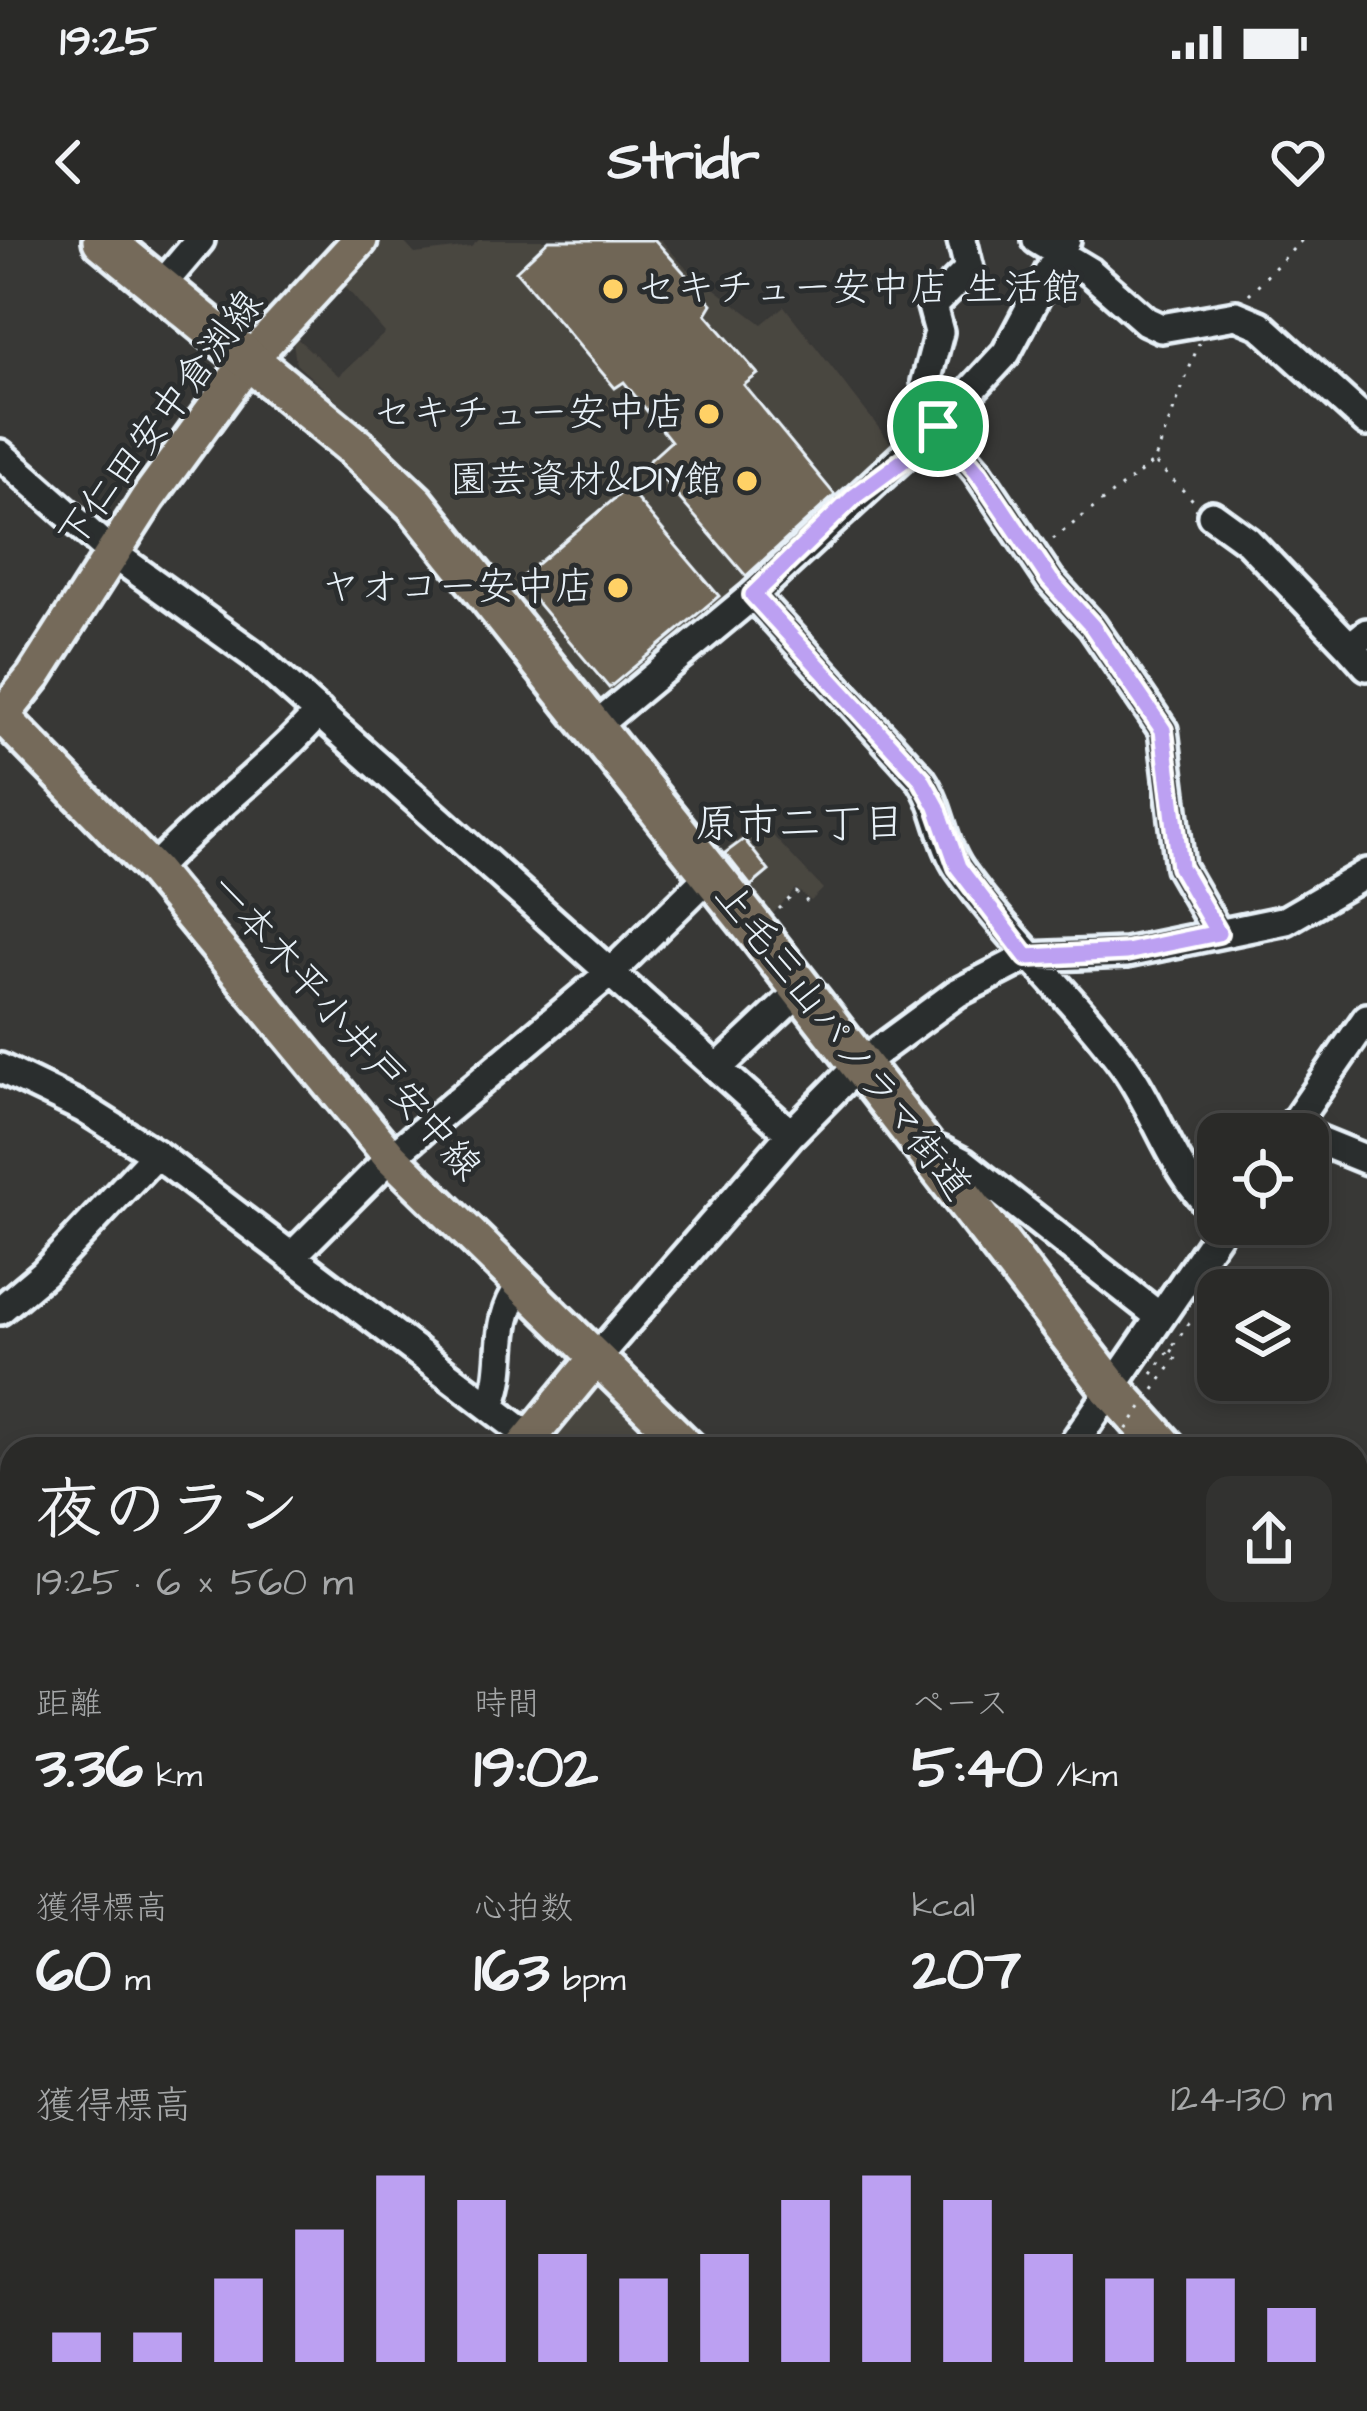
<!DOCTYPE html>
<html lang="ja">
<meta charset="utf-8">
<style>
:root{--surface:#2a2a28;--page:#323230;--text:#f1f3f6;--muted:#a5a7a8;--line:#464645;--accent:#bca0f2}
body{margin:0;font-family:"Architects Daughter","Klee One",sans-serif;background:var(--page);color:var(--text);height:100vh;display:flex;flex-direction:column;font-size:45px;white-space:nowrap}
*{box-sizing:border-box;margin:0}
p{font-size:39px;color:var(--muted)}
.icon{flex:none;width:66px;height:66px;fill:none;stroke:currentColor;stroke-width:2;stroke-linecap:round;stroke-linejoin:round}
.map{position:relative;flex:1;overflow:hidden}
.side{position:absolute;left:0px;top:1197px;width:1368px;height:975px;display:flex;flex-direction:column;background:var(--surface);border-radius:36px 36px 0 0;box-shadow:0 6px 18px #0003,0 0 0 3px var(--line)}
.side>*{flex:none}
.tools{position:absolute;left:1197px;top:873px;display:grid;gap:24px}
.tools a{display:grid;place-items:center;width:132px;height:132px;border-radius:24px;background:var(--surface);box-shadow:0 6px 18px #0003,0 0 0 3px var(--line);font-size:60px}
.pin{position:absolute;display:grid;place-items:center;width:102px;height:102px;color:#fff;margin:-51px;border:6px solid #fff;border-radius:50%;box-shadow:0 3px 12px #0007}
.round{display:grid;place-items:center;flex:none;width:126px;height:126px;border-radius:24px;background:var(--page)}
.head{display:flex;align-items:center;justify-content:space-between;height:204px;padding:0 36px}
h1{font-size:66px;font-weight:700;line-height:90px}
.metrics{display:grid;grid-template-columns:repeat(3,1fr);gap:18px;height:204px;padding:12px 36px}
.metrics div{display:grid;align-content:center}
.metrics b{font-size:60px;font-weight:700}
.metrics small{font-size:33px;font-weight:400}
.metrics p{font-size:33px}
.chart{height:336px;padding:24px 36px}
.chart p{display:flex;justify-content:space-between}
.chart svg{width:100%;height:216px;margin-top:12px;stroke:var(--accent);stroke-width:6}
.status{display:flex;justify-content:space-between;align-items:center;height:84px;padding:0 60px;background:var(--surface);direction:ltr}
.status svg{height:33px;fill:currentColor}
header{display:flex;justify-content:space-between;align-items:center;height:156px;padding:0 36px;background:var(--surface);font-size:54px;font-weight:700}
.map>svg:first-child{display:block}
.built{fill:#494640}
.building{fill:#706657;stroke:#e8f1f8;stroke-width:3}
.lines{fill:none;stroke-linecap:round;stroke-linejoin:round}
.minor-casing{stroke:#e8f1f8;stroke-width:36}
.major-casing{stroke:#e8f1f8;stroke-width:42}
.highway-casing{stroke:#e8f1f8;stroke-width:48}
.path{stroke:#e8f1f8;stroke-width:3;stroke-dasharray:3 9;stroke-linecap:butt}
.minor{stroke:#2a2d2e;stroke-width:27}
.major{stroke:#746a5a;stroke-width:33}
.highway{stroke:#746a5a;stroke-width:39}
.path-bridge{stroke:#e8f1f8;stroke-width:3;stroke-dasharray:3 9;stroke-linecap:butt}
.route-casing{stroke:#fff;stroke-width:24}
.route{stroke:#bca0f2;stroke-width:15}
.poi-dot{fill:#ffd166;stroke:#2a2d2e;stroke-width:4.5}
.labels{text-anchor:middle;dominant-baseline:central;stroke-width:10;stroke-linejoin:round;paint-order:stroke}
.poi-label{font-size:39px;fill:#e8f1f8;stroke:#2a2d2e;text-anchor:end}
.street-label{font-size:39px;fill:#e8f1f8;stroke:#2a2d2e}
.neighbourhood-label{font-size:42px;fill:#e8f1f8;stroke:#2a2d2e}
</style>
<div class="status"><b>19:25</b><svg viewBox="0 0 49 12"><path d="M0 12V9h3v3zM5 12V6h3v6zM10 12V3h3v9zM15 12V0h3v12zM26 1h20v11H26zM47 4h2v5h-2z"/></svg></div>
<header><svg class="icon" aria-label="back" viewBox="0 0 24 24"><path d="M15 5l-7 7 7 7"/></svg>Stridr<svg class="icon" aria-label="heart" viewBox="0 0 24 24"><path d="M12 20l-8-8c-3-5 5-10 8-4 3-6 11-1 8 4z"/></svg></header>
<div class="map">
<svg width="1367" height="2171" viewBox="0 0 1367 2171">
<rect width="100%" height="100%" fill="#383836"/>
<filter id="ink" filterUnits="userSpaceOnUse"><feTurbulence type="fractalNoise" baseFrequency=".00833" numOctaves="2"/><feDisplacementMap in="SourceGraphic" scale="24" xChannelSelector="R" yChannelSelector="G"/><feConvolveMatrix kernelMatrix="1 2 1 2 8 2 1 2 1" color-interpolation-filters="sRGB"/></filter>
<g filter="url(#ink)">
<path class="built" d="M384 0H402L415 14 471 7 479 0H661L684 26 762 84 784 66 896 210 600 469 421 236 296 124 292 94 339 136 385 93 342 43Z
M760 582 823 649 811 661 796 649 766 681 716 617Z
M600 1133 678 1209H532Z"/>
<path class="building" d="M549 0H655L712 64 706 74 758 134 744 145 835 255 746 336 648 222 671 201 624 142 615 148 516 31Z
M627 248 719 356 609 448 518 340Z
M744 599 769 631 751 646 725 613Z"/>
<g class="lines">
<defs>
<path id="minor" d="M962 0 969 29 932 66 939 92 926 142 938 186 977 231 1050 340 1092 386 1163 490 1180 627 1218 693
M1037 0 1090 32 1146 81 1161 88 1236 75 1260 85 1367 182
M160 47 200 0
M0 214 111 312 254 415 791 894
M1212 275 1248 301 1350 407
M753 355 921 539C940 567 941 603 960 630 1010 701 1075 758 1125 827 1159 875 1174 935 1218 974
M1367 393 1350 407 1367 426
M594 487 753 355 955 168 1006 113 1066 0
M153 630C205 573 269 530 319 472
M719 827 801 750
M0 828 83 868 156 914 531 1198
M1287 894 1367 778
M1308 896 1367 920
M932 919 941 911 964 923 1160 1077
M291 1017 391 917 612 731 711 634
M0 1070 44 1033 156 914
M596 1118 791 894 859 825 957 753 1027 717 1126 713 1286 680 1367 633
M490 1167C510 1123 490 1087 521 1045
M1070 1209 1224 984
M0 1291 12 1310
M0 1513 12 1526
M0 1583 12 1573
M0 1780 12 1771
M0 1846 9 1878 0 1882
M1356 2084 1367 2073
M363 2160 368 2171
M1334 2160 1356 2171
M555 2171 564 2160
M880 2171 884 2160
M1110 2171 1115 2160"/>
<path id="major" d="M0 474 153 630 391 917 690 1209
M2 476 34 436 148 258 249 120 360 0
M521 1209 596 1118
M1356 1695 1367 1698
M0 1982 12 1975
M271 2160 275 2171"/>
<path id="highway" d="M103 0 355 207 415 264 757 692 1111 1148 1166 1209
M1356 1379 1367 1387"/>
</defs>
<use href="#minor" class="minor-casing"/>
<use href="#major" class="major-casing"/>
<use href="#highway" class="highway-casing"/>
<path class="path" d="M1249 54 1302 0
M1156 224 1196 263
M1053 299 1154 222 1199 103
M779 669 796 652 810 664
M1152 1134 1191 1081
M1101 1209 1105 1201"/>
<use href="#minor" class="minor"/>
<use href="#major" class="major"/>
<use href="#highway" class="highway"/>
<path class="path-bridge" d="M1113 1209 1178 1115 1171 1110"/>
</g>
</g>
<g class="lines" filter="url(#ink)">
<defs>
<path id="route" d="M938 186 977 231 1050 340 1092 386 1163 490 1180 627 1218 693 1126 712 1027 717 958 627 937 567 921 538 753 355 855 256 908 217Z"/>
</defs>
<use href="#route" class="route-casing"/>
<use href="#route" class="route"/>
</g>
<g class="poi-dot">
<circle cx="613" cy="49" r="12"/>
<circle cx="709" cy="174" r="12"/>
<circle cx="747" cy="241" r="12"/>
<circle cx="618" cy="348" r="12"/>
</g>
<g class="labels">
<g class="poi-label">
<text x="637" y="49" text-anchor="start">セキチュー安中店 生活館</text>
<text x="685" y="174">セキチュー安中店</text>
<text x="723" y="241">園芸資材&amp;DIY館</text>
<text x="594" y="348">ヤオコー安中店</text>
</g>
<g class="street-label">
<text transform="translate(161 180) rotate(-53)">下仁田安中倉渕線</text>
<text transform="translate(345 788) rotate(49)">一本木平小井戸安中線</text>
<text transform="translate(842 802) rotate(52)">上毛三山パノラマ街道</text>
</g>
<g class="neighbourhood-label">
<text x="800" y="585">原市二丁目</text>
</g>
</g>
</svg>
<div class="tools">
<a><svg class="icon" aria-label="locate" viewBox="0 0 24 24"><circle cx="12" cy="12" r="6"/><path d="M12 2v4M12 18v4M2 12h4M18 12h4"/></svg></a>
<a><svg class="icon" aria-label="layers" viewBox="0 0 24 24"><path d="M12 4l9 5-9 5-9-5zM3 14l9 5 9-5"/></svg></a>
</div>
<div class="pin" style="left:938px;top:186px;background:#1e9e55"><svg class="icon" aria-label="arrive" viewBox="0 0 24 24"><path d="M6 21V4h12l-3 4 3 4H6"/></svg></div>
<section class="side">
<div class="head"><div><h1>夜のラン</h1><p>19:25 · 6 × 560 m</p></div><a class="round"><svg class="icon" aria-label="share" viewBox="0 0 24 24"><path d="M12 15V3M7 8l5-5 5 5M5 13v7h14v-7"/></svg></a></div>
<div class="metrics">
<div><p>距離</p><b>3.36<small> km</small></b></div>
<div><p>時間</p><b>19:02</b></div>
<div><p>ペース</p><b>5:40<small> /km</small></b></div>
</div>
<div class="metrics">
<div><p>獲得標高</p><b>60<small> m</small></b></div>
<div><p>心拍数</p><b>163<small> bpm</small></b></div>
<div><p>kcal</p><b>207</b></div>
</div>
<div class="chart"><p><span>獲得標高</span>124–130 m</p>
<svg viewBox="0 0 160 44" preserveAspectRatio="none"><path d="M5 44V38M15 44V38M25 44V27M35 44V17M45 44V6M55 44V11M65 44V22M75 44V27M85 44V22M95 44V11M105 44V6M115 44V11M125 44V22M135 44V27M145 44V27M155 44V33"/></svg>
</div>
</section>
</div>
